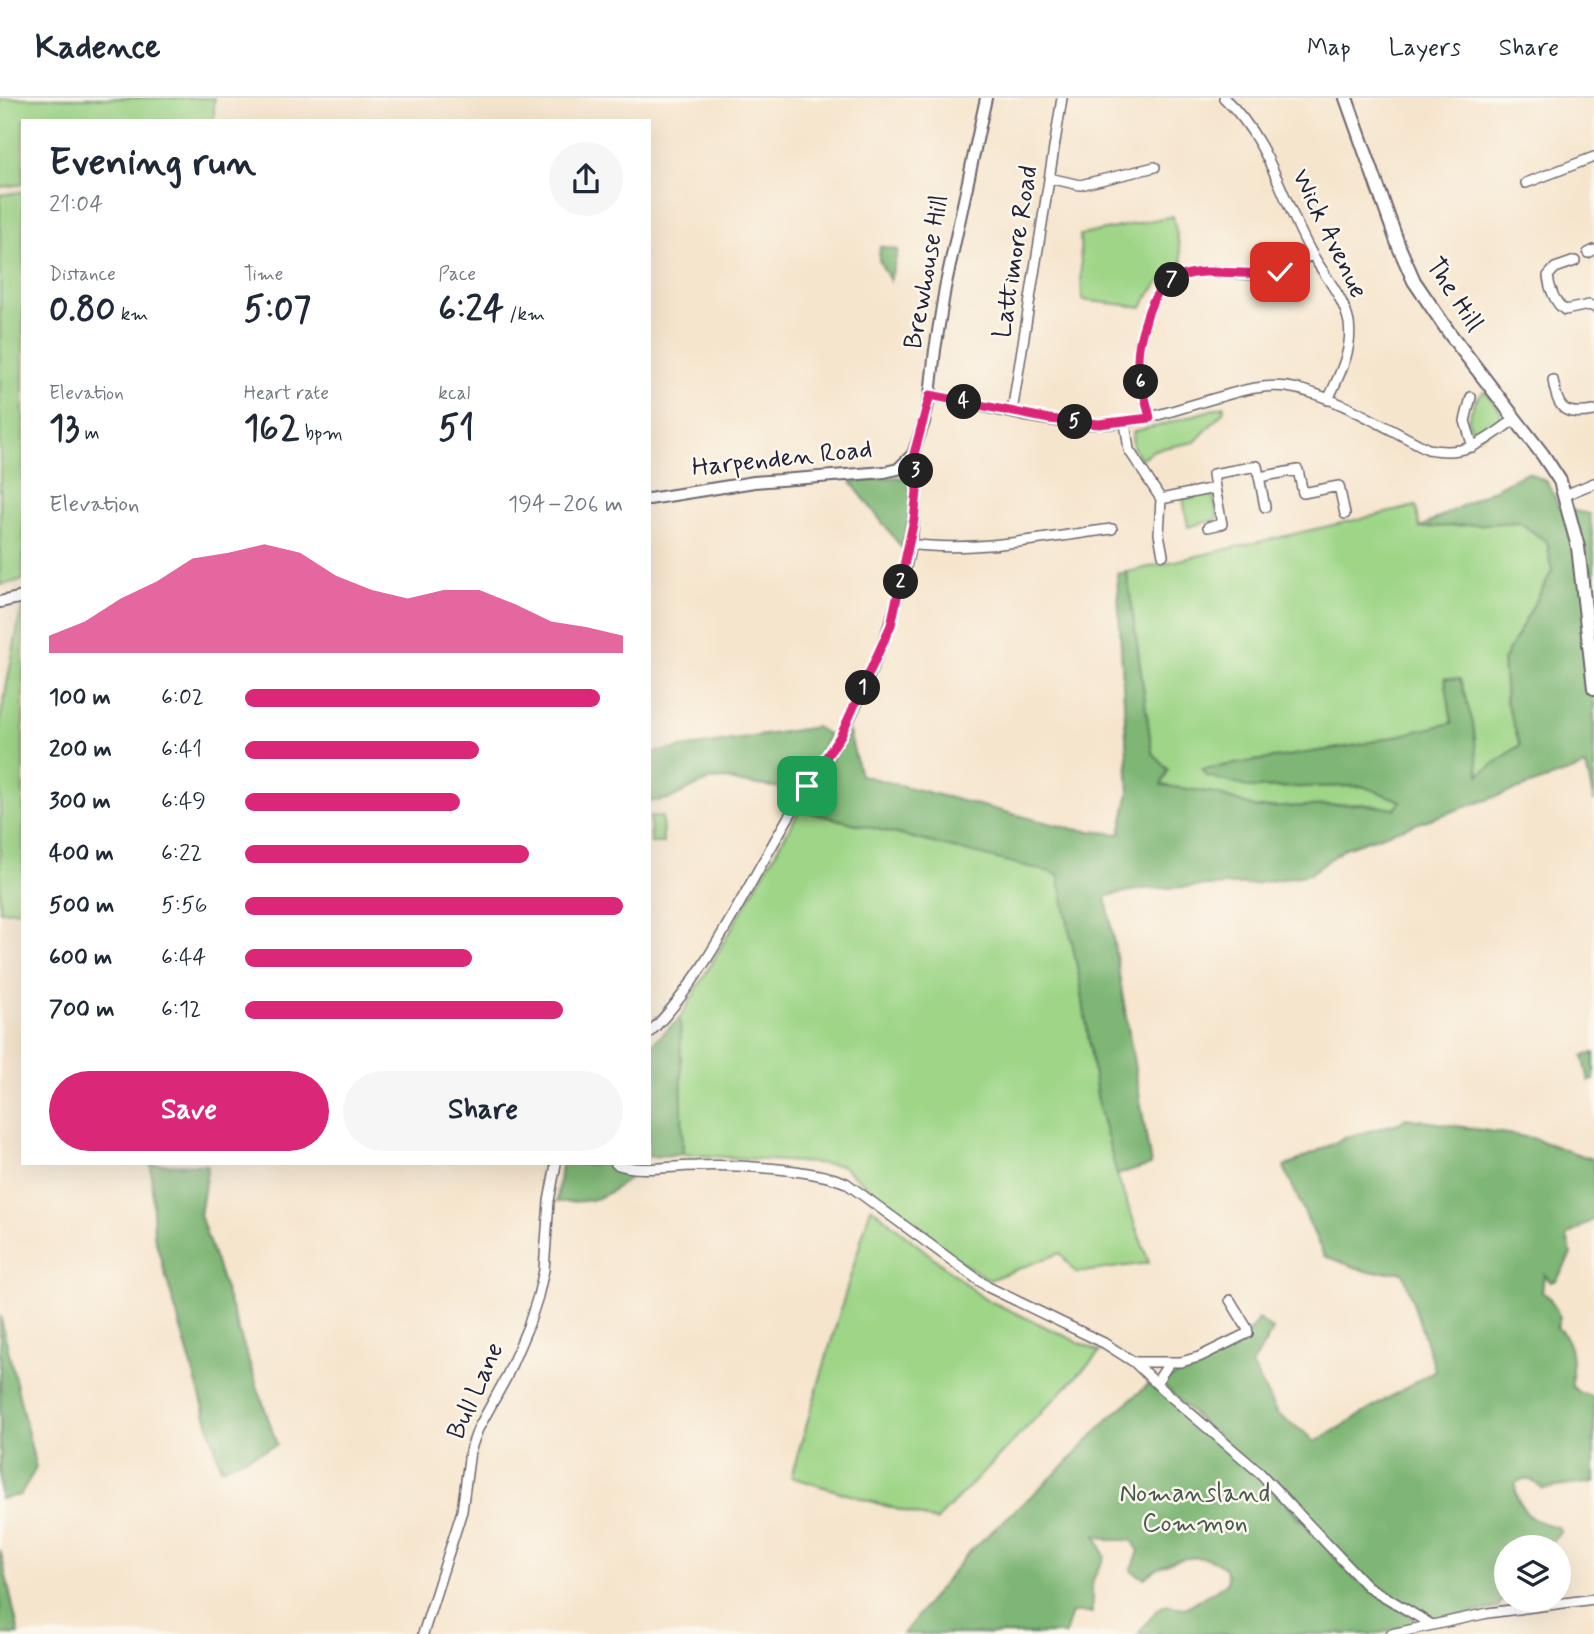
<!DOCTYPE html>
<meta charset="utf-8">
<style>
:root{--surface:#fff;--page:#f6f6f7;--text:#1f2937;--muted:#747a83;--line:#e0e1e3;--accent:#db2777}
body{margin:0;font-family:Mynerve,sans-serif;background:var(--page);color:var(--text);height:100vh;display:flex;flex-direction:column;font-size:26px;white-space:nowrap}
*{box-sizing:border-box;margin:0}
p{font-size:23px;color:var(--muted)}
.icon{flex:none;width:38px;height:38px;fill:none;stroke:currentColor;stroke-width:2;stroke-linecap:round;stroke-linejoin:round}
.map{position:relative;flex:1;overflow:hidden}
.details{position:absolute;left:21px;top:21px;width:630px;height:1046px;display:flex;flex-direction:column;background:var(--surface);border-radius:0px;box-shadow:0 7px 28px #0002}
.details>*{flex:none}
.buttons{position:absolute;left:1494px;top:1437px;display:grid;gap:14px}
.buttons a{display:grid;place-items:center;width:77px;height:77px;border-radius:50%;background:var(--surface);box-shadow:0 7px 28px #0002;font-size:35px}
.pin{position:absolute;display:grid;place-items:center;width:60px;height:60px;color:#fff;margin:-30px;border-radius:14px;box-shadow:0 4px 10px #0006}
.km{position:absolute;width:35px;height:35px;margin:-18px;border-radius:50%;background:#222;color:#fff;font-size:19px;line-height:35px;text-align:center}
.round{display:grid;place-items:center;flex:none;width:74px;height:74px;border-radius:37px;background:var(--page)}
.overview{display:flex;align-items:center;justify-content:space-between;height:119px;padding:0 28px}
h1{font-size:38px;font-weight:700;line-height:52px}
.figures{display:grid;grid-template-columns:repeat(3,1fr);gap:10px;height:119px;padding:7px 28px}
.figures div{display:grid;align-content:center}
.figures b{font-size:35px;font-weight:700}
.figures small{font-size:19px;font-weight:400}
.figures p{font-size:19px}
.chart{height:196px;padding:14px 28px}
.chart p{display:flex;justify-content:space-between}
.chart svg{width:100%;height:126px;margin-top:7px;fill:var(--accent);opacity:.7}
.action{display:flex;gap:14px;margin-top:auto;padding:14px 28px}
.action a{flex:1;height:80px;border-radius:42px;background:var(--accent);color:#fff;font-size:28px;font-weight:700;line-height:80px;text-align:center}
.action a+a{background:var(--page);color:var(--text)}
ul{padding:0 28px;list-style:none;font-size:23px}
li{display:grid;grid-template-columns:112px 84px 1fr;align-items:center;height:52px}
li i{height:18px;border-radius:9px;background:var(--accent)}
header{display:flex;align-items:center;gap:42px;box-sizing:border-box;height:98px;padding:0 35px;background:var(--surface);border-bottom:2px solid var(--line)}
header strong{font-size:33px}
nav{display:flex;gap:38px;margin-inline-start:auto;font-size:24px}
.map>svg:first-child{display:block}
.green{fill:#9ed587;stroke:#607c61;stroke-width:2}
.forest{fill:#7eb674;stroke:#506c58;stroke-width:2}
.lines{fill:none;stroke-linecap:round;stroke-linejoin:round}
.minor-casing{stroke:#6c666e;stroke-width:12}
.tertiary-casing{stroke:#6c666e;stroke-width:14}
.secondary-casing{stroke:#6c666e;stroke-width:16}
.minor{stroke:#fff;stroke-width:9}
.tertiary{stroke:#fff;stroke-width:10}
.secondary{stroke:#fff;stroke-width:12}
.route-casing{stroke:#fff;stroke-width:14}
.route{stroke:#db2777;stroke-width:9}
.labels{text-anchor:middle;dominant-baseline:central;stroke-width:5;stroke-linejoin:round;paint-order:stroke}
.street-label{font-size:26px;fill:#22223b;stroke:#fbf7ec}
.park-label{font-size:26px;fill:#475852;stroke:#fbf7ec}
</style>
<header>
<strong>Kadence</strong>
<nav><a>Map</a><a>Layers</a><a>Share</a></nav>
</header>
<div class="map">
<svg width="1594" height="1536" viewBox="0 0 1594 1536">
<rect width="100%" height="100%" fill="#fbf7ec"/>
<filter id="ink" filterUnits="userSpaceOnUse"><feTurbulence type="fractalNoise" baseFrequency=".0143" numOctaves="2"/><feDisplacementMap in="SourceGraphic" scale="14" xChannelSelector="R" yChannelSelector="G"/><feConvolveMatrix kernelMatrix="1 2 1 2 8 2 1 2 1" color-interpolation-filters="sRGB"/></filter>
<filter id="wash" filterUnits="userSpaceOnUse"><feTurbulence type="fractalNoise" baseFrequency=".00686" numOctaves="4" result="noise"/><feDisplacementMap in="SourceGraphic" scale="28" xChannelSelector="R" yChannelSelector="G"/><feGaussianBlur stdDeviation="1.57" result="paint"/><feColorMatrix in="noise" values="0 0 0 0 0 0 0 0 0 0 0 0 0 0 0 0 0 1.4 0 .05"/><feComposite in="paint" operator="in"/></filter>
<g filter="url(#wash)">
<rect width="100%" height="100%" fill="#f6e5cd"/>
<path class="green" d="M0 0H214V23H23V86L0 89Z
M23 94V482L0 487V97Z
M1173 118 1184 171C1162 177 1153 189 1142 209L1082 202 1080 137Z
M1484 293C1506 319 1509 318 1481 338 1472 338 1471 329 1468 322L1475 303Z
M1224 308 1223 314 1195 344 1154 352 1140 361 1133 349 1132 336 1135 333 1158 328Z
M1212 394 1218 419 1214 422 1188 429 1183 400Z
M1416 408 1420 430 1519 424 1547 444 1552 473 1503 563 1506 603 1520 647 1479 677 1473 626 1460 582 1446 580 1452 625 1358 647 1203 671 1251 690 1362 688 1401 703 1395 711 1361 706 1257 710 1214 695 1160 687 1168 672 1152 654 1127 474Z
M23 503V812L0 813V622Z
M800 712 1058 776 1080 883 1098 1004 1117 1077 1149 1165 1076 1175 1060 1155 989 1182 955 1160 841 1067 683 1056 680 920Z
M650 719H662L663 745H651Z
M871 1109 983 1200 1100 1254 936 1423 791 1379Z"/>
<path class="forest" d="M880 148 898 152 890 183 879 162Z
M1527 374 1547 384 1560 410 1590 416 1594 455V704L1586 668 1345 750 1310 776 1253 786 1141 791 1106 798 1151 1067 1117 1077 1098 1004 1080 883 1058 776 800 712 849 634 860 677 1072 731 1120 736 1129 694 1117 476 1127 474 1152 654 1168 672 1161 687 1214 695 1257 710 1361 706 1395 711 1401 703 1362 688 1251 690 1207 678 1203 671 1358 647 1452 625 1445 580 1460 581 1473 626 1479 677 1520 647 1506 603 1503 563 1552 473 1547 444 1519 424 1419 430Z
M898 379 906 381C918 393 905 434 902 450L851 384Z
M816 629 829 637 799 692 741 685 727 681 709 682 669 701 649 704V655Z
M680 920 683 1056 649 1059V949Z
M1594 955V982L1589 983 1583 958Z
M1406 1020 1532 1040 1594 1062V1121L1567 1138 1571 1156 1557 1182 1551 1184 1544 1176 1542 1194 1549 1199 1560 1219 1557 1229C1575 1246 1572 1265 1572 1288L1579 1294 1594 1299V1384L1543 1391 1531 1382H1520L1516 1385C1514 1396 1522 1413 1532 1420 1540 1426 1550 1426 1559 1430L1561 1433C1549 1453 1526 1449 1507 1449 1507 1468 1510 1494 1497 1510L1440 1521 1431 1520 1411 1511 1374 1490 1160 1284C1196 1268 1238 1259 1258 1221L1273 1232 1252 1267 1277 1316 1307 1336 1315 1344 1435 1272 1403 1174H1368L1324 1158 1284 1069 1347 1039 1399 1025Z
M151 1066 208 1067 200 1117 277 1347 221 1370 154 1137Z
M561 1066H607L618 1074 633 1077C602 1102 597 1104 557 1104Z
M0 1217 36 1370 20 1397 0 1401Z
M1149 1286 1155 1287 1270 1389 1357 1483 1418 1523V1526L1376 1536H1138L1158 1511 1165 1507 1185 1510 1227 1485C1231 1458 1194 1456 1174 1463 1163 1466 1154 1473 1144 1480L1131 1473 1139 1453 1132 1442H1108L1096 1437 1105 1459 1092 1483V1515H1072L1065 1536H903L967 1456 1065 1367 1110 1319Z
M0 1451 19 1536H0Z"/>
</g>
<g filter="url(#ink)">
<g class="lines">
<defs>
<path id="minor" d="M1224 0C1269 41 1282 102 1311 154 1323 176 1344 199 1349 225 1353 253 1339 277 1328 302
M1049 80 1080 87 1155 69
M1526 85 1594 59
M1588 155 1594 152
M1575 163 1555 170 1548 178C1549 189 1555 206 1565 212L1589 207 1594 209
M1553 282C1558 311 1563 318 1594 313
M930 297C983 308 1057 330 1109 326 1149 323 1185 308 1223 298 1243 292 1266 286 1287 289 1331 295 1387 331 1428 351 1467 359 1485 343 1515 321
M1471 299 1465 323 1473 349
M1012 314 1062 0
M1150 320C1146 301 1140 281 1139 262 1138 249 1141 237 1145 225 1154 192 1167 176 1204 174 1228 172 1256 181 1279 174 1290 171 1302 162 1312 156
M1125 324 1129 352 1161 401 1159 436 1163 457
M1259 379 1298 372 1303 395 1339 388 1345 416
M1215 390 1213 376 1257 368 1265 409
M1565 397 1594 385
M1161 401 1215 390 1222 426 1208 429
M910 446C975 455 1047 439 1112 431
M649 935C698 888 735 812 769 753 782 730 795 707 810 685 820 668 833 653 842 636 879 566 930 435 913 356
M616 1066C640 1075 671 1068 696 1068 733 1066 814 1071 846 1085L988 1189 1104 1245 1134 1264 1162 1291 1260 1375 1367 1488 1432 1527
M1134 1264H1181L1199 1259 1248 1235 1247 1230 1230 1202
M1156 1285 1170 1264
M423 1536 462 1413 470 1353 478 1331 506 1280 529 1226 538 1198 544 1172 549 1103 556 1066
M1391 1536 1488 1515 1594 1501"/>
<path id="tertiary" d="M649 401 754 384 885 374 898 371 913 356 924 324 930 297 935 252 945 190 986 0
M0 504 23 499"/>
<path id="secondary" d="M1346 0 1399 149 1414 183 1450 236 1543 357 1560 383 1578 449 1594 590"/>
</defs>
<use href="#minor" class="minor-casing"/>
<use href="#tertiary" class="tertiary-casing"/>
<use href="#secondary" class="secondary-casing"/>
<use href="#minor" class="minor"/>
<use href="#tertiary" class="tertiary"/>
<use href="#secondary" class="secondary"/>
</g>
</g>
<g class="lines" filter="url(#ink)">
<defs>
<path id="route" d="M807 688 841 637 891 527 914 422 917 394 914 356 930 297 1049 321 1099 326 1150 320C1146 301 1139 281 1138 262 1138 249 1141 237 1145 225 1154 191 1168 176 1205 174 1230 173 1255 178 1280 174"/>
</defs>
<use href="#route" class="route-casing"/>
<use href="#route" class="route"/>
</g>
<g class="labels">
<g class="street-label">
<text transform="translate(1329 136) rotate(64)">Wick Avenue</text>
<text transform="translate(1016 154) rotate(-81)">Lattimore Road</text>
<text transform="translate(927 174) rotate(-80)">Brewhouse Hill</text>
<text transform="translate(1454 197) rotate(57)">The Hill</text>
<text transform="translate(782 361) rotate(-6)">Harpenden Road</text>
<text transform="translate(476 1293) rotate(-66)">Bull Lane</text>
</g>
<g class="park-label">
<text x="1195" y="1396">Nomansland<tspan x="1195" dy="30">Common</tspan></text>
</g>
</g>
</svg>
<div class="buttons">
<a><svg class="icon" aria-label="layers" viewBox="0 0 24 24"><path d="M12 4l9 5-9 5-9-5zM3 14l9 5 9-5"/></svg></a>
</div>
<div class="pin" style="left:807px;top:688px;background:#1e9e55"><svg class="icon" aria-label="arrive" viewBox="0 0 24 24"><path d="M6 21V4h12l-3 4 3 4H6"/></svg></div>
<div class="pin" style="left:1280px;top:174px;background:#d93025"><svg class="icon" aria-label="check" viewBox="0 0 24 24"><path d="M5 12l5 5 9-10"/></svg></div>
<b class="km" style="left:863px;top:590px">1</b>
<b class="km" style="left:901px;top:484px">2</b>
<b class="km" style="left:916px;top:373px">3</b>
<b class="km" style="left:964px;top:304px">4</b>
<b class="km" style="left:1075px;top:324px">5</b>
<b class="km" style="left:1141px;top:284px">6</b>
<b class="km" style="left:1172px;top:182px">7</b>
<section class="details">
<div class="overview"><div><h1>Evening run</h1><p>21:04</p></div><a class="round"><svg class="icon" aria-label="share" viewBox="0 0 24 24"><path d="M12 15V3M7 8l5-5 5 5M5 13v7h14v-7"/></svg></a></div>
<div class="figures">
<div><p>Distance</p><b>0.80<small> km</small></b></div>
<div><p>Time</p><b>5:07</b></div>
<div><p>Pace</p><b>6:24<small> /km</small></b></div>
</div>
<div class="figures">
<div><p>Elevation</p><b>13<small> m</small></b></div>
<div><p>Heart rate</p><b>162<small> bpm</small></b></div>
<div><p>kcal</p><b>51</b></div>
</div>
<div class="chart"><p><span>Elevation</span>194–206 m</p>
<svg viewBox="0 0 160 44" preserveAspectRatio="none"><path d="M0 44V38L10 33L20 25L30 19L40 11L50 9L60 6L70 9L80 17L90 22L100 25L110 22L120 22L130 27L140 33L150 35L160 38V44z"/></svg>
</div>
<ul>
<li><b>100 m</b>6:02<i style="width:94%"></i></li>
<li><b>200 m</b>6:41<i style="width:62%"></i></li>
<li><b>300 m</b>6:49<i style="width:57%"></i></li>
<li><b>400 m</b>6:22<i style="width:75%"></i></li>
<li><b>500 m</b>5:56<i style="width:100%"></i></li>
<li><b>600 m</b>6:44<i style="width:60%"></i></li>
<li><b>700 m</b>6:12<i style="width:84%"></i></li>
</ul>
<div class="action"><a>Save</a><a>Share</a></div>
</section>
</div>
